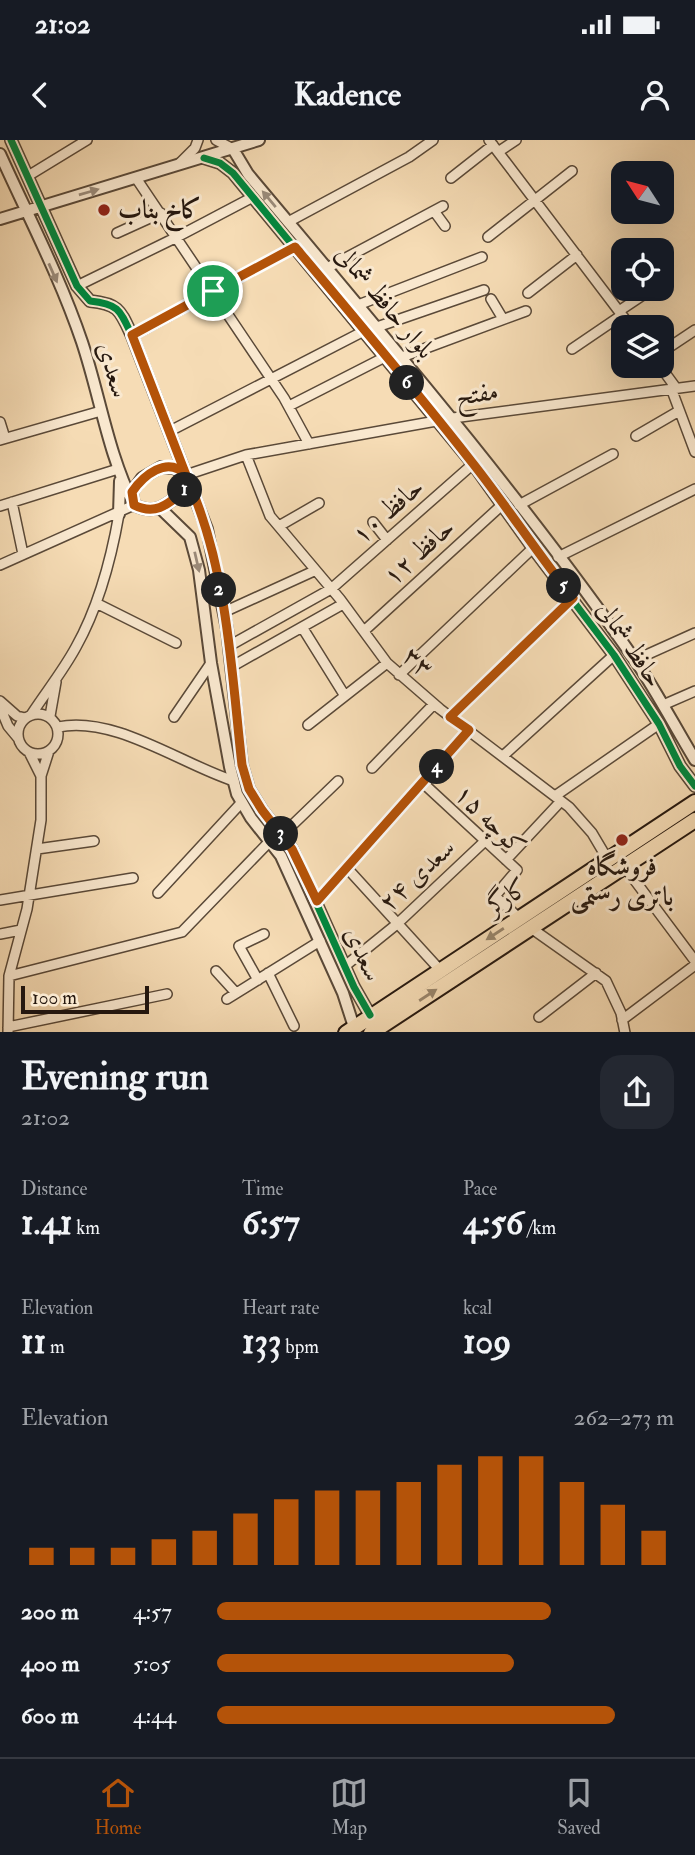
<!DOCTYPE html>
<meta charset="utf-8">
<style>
:root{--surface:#171b24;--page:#242831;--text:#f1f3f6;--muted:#9ea1a6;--line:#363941;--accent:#b45309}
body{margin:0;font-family:"IM FELL Double Pica",Amiri,serif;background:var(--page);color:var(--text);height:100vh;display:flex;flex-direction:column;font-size:26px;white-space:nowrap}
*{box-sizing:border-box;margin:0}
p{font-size:23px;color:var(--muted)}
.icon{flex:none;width:38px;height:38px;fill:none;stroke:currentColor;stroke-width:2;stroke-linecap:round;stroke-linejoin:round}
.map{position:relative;height:892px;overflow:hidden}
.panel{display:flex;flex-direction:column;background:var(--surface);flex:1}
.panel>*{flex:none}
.needle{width:46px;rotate:306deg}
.buttons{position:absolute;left:611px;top:21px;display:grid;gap:14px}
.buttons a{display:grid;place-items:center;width:63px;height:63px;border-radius:14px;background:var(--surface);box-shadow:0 7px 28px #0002;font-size:35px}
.scale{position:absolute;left:21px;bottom:18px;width:128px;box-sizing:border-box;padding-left:7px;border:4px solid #26180f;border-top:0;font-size:19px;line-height:24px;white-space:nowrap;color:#26180f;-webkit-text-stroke:5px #f9e8cf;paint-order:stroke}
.pin{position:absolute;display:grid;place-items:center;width:60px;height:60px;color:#fff;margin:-30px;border:4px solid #fff;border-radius:50%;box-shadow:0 2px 7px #0007}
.km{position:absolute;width:35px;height:35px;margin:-18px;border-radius:50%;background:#222;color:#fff;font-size:19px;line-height:35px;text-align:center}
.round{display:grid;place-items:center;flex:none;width:74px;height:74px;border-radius:21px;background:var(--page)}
.head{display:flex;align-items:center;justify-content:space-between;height:119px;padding:0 21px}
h1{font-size:38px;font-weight:700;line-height:52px}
.metrics{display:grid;grid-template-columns:repeat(3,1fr);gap:10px;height:119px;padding:7px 21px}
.metrics div{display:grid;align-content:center}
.metrics b{font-size:35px;font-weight:700}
.metrics small{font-size:19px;font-weight:400}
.metrics p{font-size:19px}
.chart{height:196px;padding:14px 21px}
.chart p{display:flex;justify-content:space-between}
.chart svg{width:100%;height:126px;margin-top:7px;stroke:var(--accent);stroke-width:6}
ul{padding:0 21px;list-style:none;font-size:23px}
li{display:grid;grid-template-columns:112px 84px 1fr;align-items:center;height:52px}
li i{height:18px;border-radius:9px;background:var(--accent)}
.status{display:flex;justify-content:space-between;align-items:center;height:49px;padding:0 35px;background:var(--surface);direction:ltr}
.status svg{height:19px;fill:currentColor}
header{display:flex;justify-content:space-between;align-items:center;height:91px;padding:0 21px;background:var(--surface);font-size:32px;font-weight:700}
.tab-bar{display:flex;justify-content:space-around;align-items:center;height:98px;border-top:2px solid var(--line);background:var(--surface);font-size:19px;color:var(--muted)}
.tab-bar a{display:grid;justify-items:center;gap:4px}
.tab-bar .on{color:var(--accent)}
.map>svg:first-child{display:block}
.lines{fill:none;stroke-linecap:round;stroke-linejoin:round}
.minor-casing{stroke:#5a4938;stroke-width:12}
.tertiary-casing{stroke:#5a4938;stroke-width:14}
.primary-casing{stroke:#26180f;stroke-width:18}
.minor{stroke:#f9e8cf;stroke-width:9}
.tertiary{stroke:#f9e8cf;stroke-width:10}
.primary{stroke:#f6dcb5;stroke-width:14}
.cycleway-casing{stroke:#f9e8cf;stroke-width:11}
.cycleway{stroke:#00873e;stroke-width:7}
.oneway{fill:#9a8a79}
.oneway2{fill:#98846a}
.route-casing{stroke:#fff;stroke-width:14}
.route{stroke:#b45309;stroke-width:9}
.poi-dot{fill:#8f2418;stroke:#f9e8cf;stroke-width:2.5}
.labels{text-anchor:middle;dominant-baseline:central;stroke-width:6;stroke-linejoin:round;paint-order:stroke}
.poi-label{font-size:26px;font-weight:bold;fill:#26180f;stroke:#f9e8cf;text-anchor:start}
.street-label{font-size:26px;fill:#26180f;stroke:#f9e8cf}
</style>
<div class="status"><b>21:02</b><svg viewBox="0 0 49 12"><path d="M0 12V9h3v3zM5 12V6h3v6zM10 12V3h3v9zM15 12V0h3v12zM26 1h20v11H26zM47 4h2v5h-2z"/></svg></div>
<header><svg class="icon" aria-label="back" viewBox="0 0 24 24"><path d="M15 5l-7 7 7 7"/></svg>Kadence<svg class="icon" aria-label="person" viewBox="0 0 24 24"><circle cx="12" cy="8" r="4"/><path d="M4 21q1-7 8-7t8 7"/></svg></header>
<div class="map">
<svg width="695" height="893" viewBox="0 0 695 893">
<rect width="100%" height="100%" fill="#f6dcb5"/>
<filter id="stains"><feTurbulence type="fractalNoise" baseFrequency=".00286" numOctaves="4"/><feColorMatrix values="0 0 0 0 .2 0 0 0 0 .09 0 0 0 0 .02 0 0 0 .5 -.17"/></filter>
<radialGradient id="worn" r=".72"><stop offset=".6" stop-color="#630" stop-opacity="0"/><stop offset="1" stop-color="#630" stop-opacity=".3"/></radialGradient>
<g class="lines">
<defs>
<path id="minor" d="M216 0 233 9
M489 0 631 187
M498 12 516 0
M180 23 195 8 198 0
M28 36 87 0
M136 38 284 258 309 304
M451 38 493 5
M434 71 445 86
M288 82 409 17 433 0
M117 93 161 73
M488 97 572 31
M327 128 443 66
M662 142 668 138
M77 146 177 97 253 57
M528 153 577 115
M491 159 503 179
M358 165 482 117
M619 171 652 149
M377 187 484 150
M132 196 295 107
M572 209 622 175
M662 212 695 190
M402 217 526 171
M660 226 676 248
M671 248 695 312
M289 266 385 217
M0 282 5 298
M170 291 364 191
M636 296 679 271
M0 300 101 271
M246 315 270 376 340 459 387 523 440 569 569 667 592 693 608 720
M186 335 246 315 453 278 695 246
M12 362 23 414
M519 365 613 314
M0 366 118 329
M373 382 387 400
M279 386 319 363
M558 417 695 349
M0 425 134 365
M96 463 176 503
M224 472 314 431
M302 487 345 556
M364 491 503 364
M229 506 331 449 473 324
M635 520 695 493
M231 527 343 464
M399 535 533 408
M0 561 17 576 25 578
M663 565 695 551
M0 567 8 586 18 598
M18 594a20 20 0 1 1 40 0a20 20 0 1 1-40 0Z
M31 575C46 552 63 531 76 507 99 466 111 420 119 374
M50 576 56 542
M174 577 211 523
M450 577 573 458
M308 585 387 523
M58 587C114 575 181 624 234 641
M29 612 41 636
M503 616 614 515
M372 628 434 564
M423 643 517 730 495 756 519 778
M555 656 659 584
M282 695 338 641
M37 709 94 701
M506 720 561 661
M624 726 695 821
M347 728 440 830
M158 753 242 662
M0 760 133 738
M317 761 469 590
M531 788 606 841 621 873 625 893
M0 794 21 790
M345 826 397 784 485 701
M216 831 236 853
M268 833 294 886
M9 836 182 792 270 701
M258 840 239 806 264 794
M227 859 320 801
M539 877 596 833
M622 880 695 825
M8 887 167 854
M8 893 9 836 27 769 41 680V636L49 611"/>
<path id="tertiary" d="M11 0 77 146 90 161C119 164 120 170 132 196L207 389 227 489 242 625 249 649 262 670 292 709 354 847 370 875
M233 9 248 34C381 193 516 350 635 520 657 552 675 587 695 620
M0 14C28 76 60 137 82 202 100 256 108 314 134 365
M204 18 220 23 233 33 473 324 533 408 614 515 659 584 680 626 695 646
M0 79 259 0
M161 327 174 328 186 335 185 350C168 364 156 376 134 365L132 352 142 338Z
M160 368 190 397 199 430 211 523 230 627 237 654 251 678 281 716 343 853 354 887
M119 374 120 341"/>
<path id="primary" d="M346 893 695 662
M371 893 695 680"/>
</defs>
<use href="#minor" class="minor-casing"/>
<use href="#tertiary" class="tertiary-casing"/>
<use href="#primary" class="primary-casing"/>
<use href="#minor" class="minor"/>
<use href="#tertiary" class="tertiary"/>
<use href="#primary" class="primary"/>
<defs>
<path id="cycleway" d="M11 0 77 146 90 161C119 164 120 170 132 196L207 389 227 489 242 625 249 649 262 670 292 709 354 847 370 875
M204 18 220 23 233 33 473 324 533 408 614 515 659 584 680 626 695 646"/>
</defs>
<use href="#cycleway" class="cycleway-casing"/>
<use href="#cycleway" class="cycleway"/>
</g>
<defs><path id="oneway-solid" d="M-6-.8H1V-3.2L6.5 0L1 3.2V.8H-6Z" transform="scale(1.75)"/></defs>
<g class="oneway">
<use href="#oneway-solid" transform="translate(89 52) rotate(-16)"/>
<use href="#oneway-solid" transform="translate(269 59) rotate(-130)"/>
<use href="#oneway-solid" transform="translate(53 133) rotate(66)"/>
<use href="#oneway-solid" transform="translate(197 422) rotate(77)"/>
</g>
<g class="oneway2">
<use href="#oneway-solid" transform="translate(495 794) rotate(147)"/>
<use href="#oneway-solid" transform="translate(428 855) rotate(-33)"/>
</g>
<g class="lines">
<defs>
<path id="route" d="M213 151 132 195 186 335 185 350C168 364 156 376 134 365L132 352C143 336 167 315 186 335 191 340 193 353 196 360 228 443 232 537 242 625L249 649 262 670 292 709 317 761 469 590 450 577 573 458C537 413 506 365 471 321 414 248 354 177 295 107L213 151"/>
</defs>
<use href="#route" class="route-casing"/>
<use href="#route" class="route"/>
</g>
<g class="poi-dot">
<circle cx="104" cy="70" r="7"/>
<circle cx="622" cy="700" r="7"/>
</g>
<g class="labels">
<g class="poi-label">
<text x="118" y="70">کاخ بناب</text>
<text x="622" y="727" text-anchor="middle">فروشگاه<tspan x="622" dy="30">باتری رستمی</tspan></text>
</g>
<g class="street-label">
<text transform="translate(385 162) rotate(50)">بلوار حافظ شمالی</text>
<text transform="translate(113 230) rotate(74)">سعدی</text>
<text transform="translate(477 254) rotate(-8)">مفتح</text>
<text transform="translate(388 371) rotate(-41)">حافظ ۱۰</text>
<text transform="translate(419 412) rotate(-42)">حافظ ۱۲</text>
<text transform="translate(630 504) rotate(56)">حافظ شمالی</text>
<text transform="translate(418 522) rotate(43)">۳۳</text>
<text transform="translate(490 680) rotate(45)">کوچه ۱۵</text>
<text transform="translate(417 735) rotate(-43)">سعدی ۲۴</text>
<text transform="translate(507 757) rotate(-33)">کارگر</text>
<text transform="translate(363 814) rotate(66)">سعدی</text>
</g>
</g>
<rect width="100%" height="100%" filter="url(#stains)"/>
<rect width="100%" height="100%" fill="url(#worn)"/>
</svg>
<div class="buttons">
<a><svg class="needle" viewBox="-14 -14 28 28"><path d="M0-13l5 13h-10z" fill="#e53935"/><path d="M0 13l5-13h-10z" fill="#9ea1a6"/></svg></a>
<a><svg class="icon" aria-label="locate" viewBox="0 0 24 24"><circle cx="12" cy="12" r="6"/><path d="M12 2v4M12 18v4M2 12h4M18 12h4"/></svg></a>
<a><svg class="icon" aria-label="layers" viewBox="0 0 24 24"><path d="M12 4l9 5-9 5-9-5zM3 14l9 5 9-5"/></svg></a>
</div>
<div class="scale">100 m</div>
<div class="pin" style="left:213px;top:151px;background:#1e9e55"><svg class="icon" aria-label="arrive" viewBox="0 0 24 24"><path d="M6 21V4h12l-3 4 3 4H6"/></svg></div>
<b class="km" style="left:185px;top:350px">1</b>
<b class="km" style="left:219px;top:450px">2</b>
<b class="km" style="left:281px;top:694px">3</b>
<b class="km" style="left:437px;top:627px">4</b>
<b class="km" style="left:564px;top:446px">5</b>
<b class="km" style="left:407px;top:243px">6</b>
</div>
<section class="panel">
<div class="head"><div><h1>Evening run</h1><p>21:02</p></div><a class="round"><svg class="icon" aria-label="share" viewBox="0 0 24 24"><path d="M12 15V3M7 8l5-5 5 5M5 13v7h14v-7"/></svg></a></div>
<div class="metrics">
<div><p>Distance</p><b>1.41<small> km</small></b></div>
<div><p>Time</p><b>6:57</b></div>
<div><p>Pace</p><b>4:56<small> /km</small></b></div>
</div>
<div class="metrics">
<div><p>Elevation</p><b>11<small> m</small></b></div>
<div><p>Heart rate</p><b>133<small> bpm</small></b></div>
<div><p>kcal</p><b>109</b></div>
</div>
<div class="chart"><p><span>Elevation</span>262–273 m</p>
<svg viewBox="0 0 160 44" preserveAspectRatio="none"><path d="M5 44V38M15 44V38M25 44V38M35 44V35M45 44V32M55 44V26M65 44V21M75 44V18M85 44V18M95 44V15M105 44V9M115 44V6M125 44V6M135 44V15M145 44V23M155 44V32"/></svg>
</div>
<ul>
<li><b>200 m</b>4:57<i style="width:73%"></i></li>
<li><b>400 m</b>5:05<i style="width:65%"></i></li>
<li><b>600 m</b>4:44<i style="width:87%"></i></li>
</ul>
</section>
<nav class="tab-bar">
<a class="on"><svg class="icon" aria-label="home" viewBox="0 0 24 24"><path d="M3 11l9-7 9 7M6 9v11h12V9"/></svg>Home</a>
<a><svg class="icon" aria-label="map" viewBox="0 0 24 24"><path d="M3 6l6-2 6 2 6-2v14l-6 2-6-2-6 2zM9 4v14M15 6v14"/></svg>Map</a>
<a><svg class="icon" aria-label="saved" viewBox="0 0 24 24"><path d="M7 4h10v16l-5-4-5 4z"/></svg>Saved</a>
</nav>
